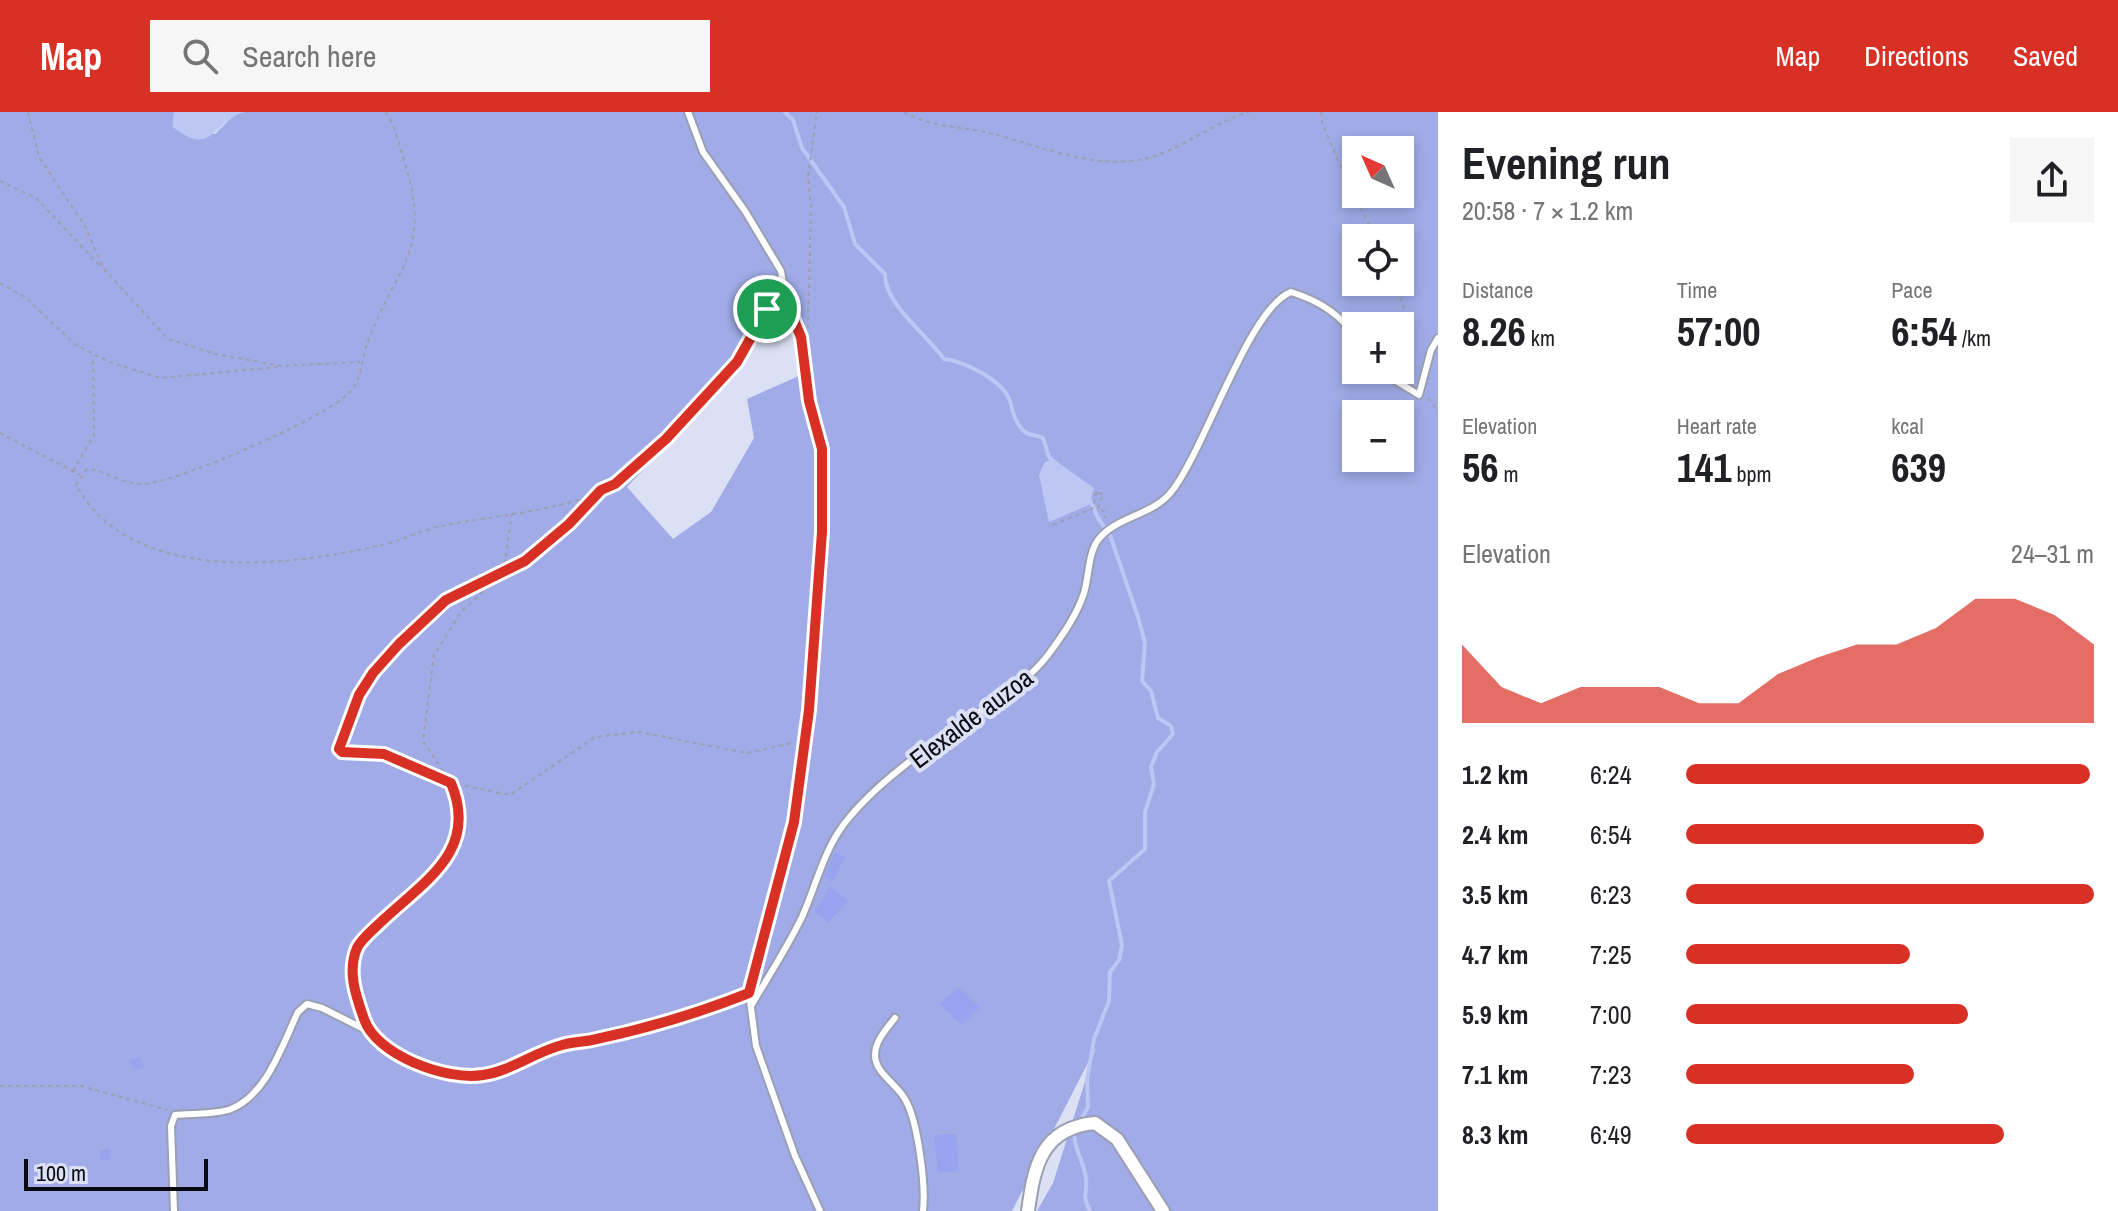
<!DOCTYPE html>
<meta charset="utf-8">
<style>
:root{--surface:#fff;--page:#f6f6f6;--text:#202124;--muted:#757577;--accent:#d93025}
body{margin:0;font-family:"Archivo Narrow",sans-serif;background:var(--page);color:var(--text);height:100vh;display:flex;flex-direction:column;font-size:30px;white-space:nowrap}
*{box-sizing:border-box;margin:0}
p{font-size:26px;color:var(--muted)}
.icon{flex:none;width:44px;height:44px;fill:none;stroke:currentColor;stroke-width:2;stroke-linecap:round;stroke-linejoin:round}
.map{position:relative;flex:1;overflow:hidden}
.drawer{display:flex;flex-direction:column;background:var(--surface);width:680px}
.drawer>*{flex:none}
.needle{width:52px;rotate:315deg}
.tools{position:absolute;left:1342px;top:24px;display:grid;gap:16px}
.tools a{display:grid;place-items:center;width:72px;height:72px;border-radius:0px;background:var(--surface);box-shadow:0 4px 12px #0003;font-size:40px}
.scale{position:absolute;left:24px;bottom:20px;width:184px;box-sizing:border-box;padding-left:8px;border:4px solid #0a0b12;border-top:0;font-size:22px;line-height:28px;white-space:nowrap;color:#0a0b12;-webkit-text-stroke:6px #dce0f5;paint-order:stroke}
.pin{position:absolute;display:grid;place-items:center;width:68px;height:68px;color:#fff;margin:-34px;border:4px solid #fff;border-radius:50%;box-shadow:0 2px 8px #0007}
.round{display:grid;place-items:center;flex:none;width:84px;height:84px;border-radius:0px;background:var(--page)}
.overview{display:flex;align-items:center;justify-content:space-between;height:136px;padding:0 24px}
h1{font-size:44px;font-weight:700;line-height:60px}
.figures{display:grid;grid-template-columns:repeat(3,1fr);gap:12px;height:136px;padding:8px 24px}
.figures div{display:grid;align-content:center}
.figures b{font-size:40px;font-weight:700}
.figures small{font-size:22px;font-weight:400}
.figures p{font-size:22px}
.chart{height:224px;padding:16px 24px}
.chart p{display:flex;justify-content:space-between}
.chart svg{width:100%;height:144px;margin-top:8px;fill:var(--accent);opacity:.7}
ul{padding:0 24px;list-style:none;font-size:26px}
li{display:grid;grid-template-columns:128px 96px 1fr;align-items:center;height:60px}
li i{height:20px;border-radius:10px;background:var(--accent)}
header{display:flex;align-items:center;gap:48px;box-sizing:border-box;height:112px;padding:0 40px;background:var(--accent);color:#fff}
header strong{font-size:38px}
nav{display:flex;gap:44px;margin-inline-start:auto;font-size:28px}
.search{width:560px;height:72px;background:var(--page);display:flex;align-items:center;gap:20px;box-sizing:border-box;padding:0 28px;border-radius:0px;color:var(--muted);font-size:30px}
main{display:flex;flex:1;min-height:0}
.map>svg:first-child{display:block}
.green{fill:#a0abe7;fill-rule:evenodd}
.water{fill:#bdc6f4}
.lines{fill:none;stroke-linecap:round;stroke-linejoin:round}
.stream{stroke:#bdc6f4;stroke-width:4}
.building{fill:#97a3ef}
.service-casing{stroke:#9b9fb3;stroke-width:10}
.minor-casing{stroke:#9b9fb3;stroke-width:16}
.path{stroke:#9c9fb0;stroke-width:2;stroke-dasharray:4 4;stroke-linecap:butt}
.service{stroke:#fff;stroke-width:6}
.minor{stroke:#fff;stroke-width:12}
.route-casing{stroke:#fff;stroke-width:16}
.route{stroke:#d93025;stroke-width:10}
.labels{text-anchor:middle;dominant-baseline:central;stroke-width:8;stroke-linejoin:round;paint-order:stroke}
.street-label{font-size:26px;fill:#0a0b12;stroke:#dce0f5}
</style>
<header>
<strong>Map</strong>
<div class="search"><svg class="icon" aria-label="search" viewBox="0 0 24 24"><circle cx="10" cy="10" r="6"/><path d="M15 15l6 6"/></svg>Search here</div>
<nav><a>Map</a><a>Directions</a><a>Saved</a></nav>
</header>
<main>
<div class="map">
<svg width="1438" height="1099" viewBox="0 0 1438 1099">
<rect width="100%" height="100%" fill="#dce0f5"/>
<path class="green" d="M0 0H174L173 15 215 22 234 3 244 0H1438V1099H1037L1053 1071 1096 935 1012 1099H0ZM1356 38H1400V82H1356ZM1356 126H1400V170H1356ZM803 209 810 259 747 287 754 326 711 400 673 427 627 375 743 254 755 231ZM1356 214H1400V258H1356ZM1356 302H1400V346H1356Z"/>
<path class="water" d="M174 0H244C212 9 213 47 173 15Z
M1050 348 1056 349 1094 376 1089 393 1049 410 1039 363 1044 351Z"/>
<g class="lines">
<path class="stream" d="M785 0 793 8 802 36 844 95 855 132 885 162C884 191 926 222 944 247 963 249 1002 267 1010 289 1013 300 1014 307 1021 316 1026 324 1036 322 1043 326L1049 345 1057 352
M1083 1004 1088 995 1087 967 1094 927 1109 889 1110 860 1119 848 1122 833 1109 769 1145 737V700L1154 672 1151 655 1157 640 1173 622 1171 614 1158 606 1151 579 1142 569 1145 531 1138 505 1110 423 1098 406 1088 383
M1074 1021C1074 1038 1085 1052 1086 1067 1088 1083 1081 1081 1090 1099"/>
</g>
<path class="building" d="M835 740 845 745 833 769 824 765Z
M830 774 848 789 828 811 815 800Z
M958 875 980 895 962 913 940 892Z
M140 945 144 955 134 959 130 948Z
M956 1022 959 1059 938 1061 934 1023Z
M109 1037 111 1047 101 1049 99 1039Z"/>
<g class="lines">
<defs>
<path id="service" d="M688 0 703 40 745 99 781 159 786 189 801 225 809 289 822 337V420L816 511 794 710 749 881
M1378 258 1419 283 1431 238 1438 226
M751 894C768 865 787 836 802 805 816 774 823 740 844 712 877 669 930 634 974 604 1001 585 1028 569 1048 543 1062 524 1077 503 1084 481 1089 465 1088 442 1098 428 1116 404 1153 404 1172 379 1205 337 1249 196 1291 180 1317 188 1342 203 1356 227
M895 906C887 916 875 929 875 943 875 962 899 973 906 989 918 1011 926 1074 923 1099
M174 1099 171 1014 175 1003C192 1001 215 1003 231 997 267 983 283 931 298 900L307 892 322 896 368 919 401 945 439 958 480 964 562 933 627 919 713 895 749 881 756 934 795 1044 820 1099"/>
<path id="minor" d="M1028 1099C1034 1055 1041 1016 1095 1011L1117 1027 1163 1099"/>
</defs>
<use href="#service" class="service-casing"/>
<use href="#minor" class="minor-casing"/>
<path class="path" d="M28 0 39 45 86 116 103 156 168 227 216 242 281 254 360 250
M386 0C396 15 399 34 405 51 432 140 397 153 368 229 362 244 362 269 350 280 324 307 190 364 151 371 125 376 111 359 87 357L76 373C132 474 287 455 382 433 404 428 424 417 446 413 492 404 579 397 616 371 660 340 702 294 736 251 750 234 757 202 777 193
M904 0C929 14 953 14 980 19 1035 30 1097 63 1155 44 1187 33 1217 9 1249 0
M1321 0 1322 10 1351 80 1377 126
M0 69 36 86 102 156
M1396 170 1405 200 1400 221
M0 171 25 185 76 233 109 250 161 266 277 255
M808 216 811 95 808 64 817 0
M1428 286 1438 300
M0 321 80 363
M73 359 94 323 93 244
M1098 381 1103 382 1098 397 1104 399 1105 406
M512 401 503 461 461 500 434 543 423 629 451 671 510 683 595 625 639 620 747 641 792 631
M1053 413 1092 397 1097 379
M364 906C356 885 346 857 358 834 363 824 376 815 384 808 427 767 479 738 451 671L384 642 342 640 339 637 359 583 373 561 399 532 446 488 525 449 569 412 601 379
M0 974H81L167 998"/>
<use href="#service" class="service"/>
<use href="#minor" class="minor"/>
</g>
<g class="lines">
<defs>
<path id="route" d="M786 189 801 225 809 289 822 337V420L809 598 794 710 749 881C699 901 645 917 592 928 582 930 572 930 562 933 535 940 511 959 483 963 446 969 376 943 364 907 356 884 347 860 357 836 362 826 374 817 382 809 426 768 479 738 451 671L384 642 342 640 339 637 359 583 373 561 399 532 446 488 525 449 569 412 601 378 615 372 666 327 737 250 767 197Z"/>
</defs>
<use href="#route" class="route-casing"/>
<use href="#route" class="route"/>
</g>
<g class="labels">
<g class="street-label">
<text transform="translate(971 606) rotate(-37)">Elexalde auzoa</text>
</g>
</g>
</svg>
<div class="tools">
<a><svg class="needle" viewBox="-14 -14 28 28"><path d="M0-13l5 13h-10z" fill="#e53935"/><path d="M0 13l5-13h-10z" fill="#757577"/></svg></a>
<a><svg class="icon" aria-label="locate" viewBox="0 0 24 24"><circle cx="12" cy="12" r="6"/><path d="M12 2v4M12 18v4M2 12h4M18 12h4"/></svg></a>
<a>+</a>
<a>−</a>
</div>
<div class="scale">100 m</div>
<div class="pin" style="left:767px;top:197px;background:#1e9e55"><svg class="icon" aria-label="arrive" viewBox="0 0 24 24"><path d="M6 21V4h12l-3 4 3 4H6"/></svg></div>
</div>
<section class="drawer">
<div class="overview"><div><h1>Evening run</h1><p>20:58 · 7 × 1.2 km</p></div><a class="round"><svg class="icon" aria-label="share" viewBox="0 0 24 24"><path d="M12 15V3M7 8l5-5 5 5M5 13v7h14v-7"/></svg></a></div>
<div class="figures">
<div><p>Distance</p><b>8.26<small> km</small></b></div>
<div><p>Time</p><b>57:00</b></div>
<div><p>Pace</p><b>6:54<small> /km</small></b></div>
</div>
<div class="figures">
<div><p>Elevation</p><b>56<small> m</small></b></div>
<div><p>Heart rate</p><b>141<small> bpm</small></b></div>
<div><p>kcal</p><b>639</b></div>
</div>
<div class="chart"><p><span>Elevation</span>24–31 m</p>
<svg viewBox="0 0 160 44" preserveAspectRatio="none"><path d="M0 44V20L10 33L20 38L30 33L40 33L50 33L60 38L70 38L80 29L90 24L100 20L110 20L120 15L130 6L140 6L150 11L160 20V44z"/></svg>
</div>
<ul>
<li><b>1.2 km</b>6:24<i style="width:99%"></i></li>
<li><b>2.4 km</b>6:54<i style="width:73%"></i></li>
<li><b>3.5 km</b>6:23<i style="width:100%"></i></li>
<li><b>4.7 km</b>7:25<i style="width:55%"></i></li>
<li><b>5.9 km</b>7:00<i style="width:69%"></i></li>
<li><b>7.1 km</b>7:23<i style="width:56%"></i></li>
<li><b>8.3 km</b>6:49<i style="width:78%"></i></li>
</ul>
</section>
</main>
